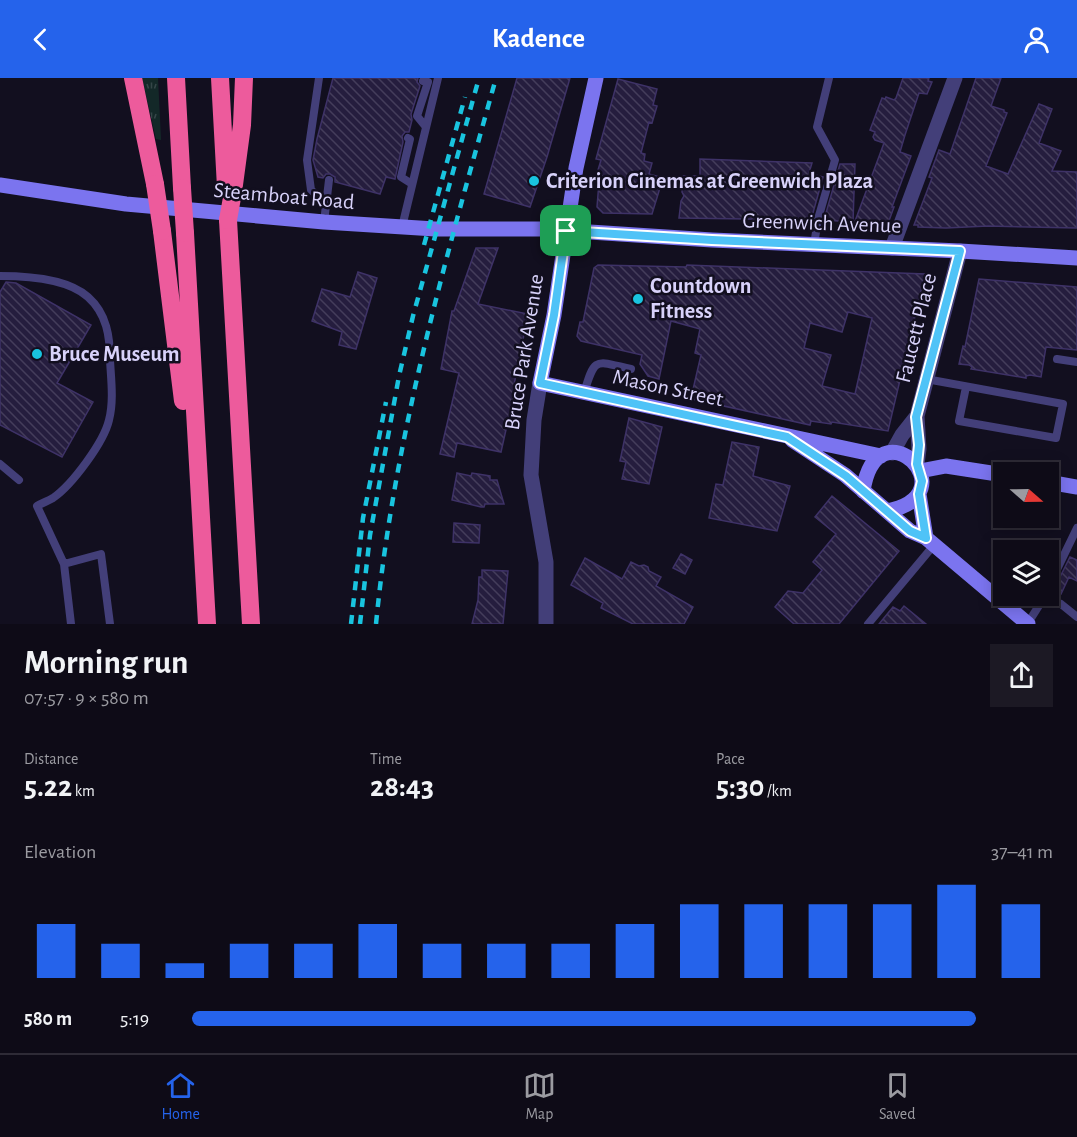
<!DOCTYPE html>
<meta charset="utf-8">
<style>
:root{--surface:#0e0b17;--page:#1c1924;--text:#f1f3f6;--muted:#9b9ba1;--line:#2e2b36;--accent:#2563eb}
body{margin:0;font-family:"Alegreya Sans",sans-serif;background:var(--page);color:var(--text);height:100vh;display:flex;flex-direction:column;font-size:22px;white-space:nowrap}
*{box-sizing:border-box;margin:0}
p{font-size:20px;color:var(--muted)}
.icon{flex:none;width:33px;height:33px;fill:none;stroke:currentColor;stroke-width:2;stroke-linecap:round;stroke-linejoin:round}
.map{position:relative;height:546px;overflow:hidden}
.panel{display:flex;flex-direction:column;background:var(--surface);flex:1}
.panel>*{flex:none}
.needle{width:39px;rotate:110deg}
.buttons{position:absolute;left:993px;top:384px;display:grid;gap:12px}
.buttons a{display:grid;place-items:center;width:66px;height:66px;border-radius:0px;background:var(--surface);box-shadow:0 3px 15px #0003,0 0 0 2px var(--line);font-size:30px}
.pin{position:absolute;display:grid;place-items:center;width:51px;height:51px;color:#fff;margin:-26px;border-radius:12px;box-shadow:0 3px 9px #0006}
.round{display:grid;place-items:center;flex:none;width:63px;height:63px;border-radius:0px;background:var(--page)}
.headline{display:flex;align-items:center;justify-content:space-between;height:102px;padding:0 24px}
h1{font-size:33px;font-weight:700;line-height:45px}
.stats{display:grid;grid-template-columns:repeat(3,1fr);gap:9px;height:102px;padding:6px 24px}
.stats div{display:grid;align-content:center}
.stats b{font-size:30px;font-weight:700}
.stats small{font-size:16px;font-weight:400}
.stats p{font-size:16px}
.chart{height:168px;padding:12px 24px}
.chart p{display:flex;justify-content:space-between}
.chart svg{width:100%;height:108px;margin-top:6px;stroke:var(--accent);stroke-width:6}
ul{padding:0 24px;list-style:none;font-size:20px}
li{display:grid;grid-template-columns:96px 72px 1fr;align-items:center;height:45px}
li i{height:15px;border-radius:8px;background:var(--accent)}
header{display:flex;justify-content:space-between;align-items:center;height:78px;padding:0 24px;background:var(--accent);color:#fff;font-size:27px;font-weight:700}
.tabs{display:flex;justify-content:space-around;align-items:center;height:84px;border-top:2px solid var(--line);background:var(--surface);font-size:16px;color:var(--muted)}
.tabs a{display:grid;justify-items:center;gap:3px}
.tabs .active{color:var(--accent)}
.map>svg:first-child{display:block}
.grass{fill:url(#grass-tufts)}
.building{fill:url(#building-back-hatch);stroke:#3e3267;stroke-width:1.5;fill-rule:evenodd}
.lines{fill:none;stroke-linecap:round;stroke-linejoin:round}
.lane{stroke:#433f79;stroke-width:8}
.street{stroke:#433f79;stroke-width:15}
.secondary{stroke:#7b74ef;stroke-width:15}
.highway{stroke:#ed5b9c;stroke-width:18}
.rail{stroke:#19c4df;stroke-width:4.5;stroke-dasharray:9 8;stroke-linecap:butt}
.highway-bridge{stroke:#ed5b9c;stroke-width:18}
.route-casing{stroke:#fff;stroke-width:12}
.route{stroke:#4fc3f7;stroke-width:8}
.poi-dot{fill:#19c4df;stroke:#120f1f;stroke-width:2}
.labels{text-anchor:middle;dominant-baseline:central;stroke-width:5;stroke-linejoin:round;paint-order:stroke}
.poi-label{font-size:22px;font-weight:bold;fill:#d8d2fa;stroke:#120f1f;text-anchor:start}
.street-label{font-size:22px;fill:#d8d2fa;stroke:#120f1f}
</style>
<header><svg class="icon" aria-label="back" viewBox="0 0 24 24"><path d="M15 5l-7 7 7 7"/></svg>Kadence<svg class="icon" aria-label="person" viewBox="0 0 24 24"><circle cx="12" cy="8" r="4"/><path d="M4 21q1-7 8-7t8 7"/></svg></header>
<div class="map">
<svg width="1077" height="546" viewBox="0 0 1077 546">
<defs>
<pattern id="grass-tufts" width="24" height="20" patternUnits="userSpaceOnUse" patternTransform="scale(1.5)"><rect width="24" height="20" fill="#132828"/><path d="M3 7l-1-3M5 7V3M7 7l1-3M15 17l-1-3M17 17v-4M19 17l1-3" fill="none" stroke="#354648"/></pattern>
<pattern id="building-back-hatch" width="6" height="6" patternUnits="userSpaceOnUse" patternTransform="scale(1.5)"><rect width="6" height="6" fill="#251d3e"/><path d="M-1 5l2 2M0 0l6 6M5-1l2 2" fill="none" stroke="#443d5b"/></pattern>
</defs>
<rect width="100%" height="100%" fill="#120f1f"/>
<path class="grass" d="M142 0H158L161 62 156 61Z"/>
<path class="building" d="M333 0H418L417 4 420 8 411 36 412 42 409 54H405L402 58 403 64 395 101 386 99 380 116 335 104V99L330 96H326L323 100 318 99 313 82 317 61Z
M517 0H570L547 79 530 129 484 116Z
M903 0H929L928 3 932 4 927 16 919 15 905 57 900 74 911 78 892 129H894L886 151 854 146 884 65 875 62 873 59 875 54 870 52 882 20 885 21 886 19 894 22 896 20Z
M976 0H1001L991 28 1004 32V34L1007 35 986 88 1008 96 1039 26 1052 31 1039 65 1061 73 1052 93 1077 94V150L988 148 946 150 918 149V147H914L932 100 929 99 939 72 950 76Z
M618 1 657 11 653 27 657 28 652 45 649 44 641 75 645 76 644 83 652 85 649 96 663 100 652 136 603 135 597 129 599 104 595 102 601 82 596 81Z
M700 81 812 85 809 95 823 99 811 142 679 140 681 123 684 118 682 114 683 98H700Z
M840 86H855L853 144 824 142Z
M476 170H498L478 226 528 236 514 307H516L501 374 457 365 454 379 440 376 459 295 441 291 452 233H454Z
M598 187 686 189 687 187 925 196 888 353 832 344 831 346 811 343 810 347 692 321 691 320 701 277 695 275 700 251 671 243 659 301 648 298 640 286 642 277 581 263 577 258 580 244H583L594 190ZM848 234 872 240 855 316 822 308 831 277 804 270 810 245 842 254Z
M358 194 377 200 356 271 339 267 342 254 312 243 322 211 350 219Z
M979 201 1077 209V272L1046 269 1041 299 1030 297 1026 298V300L1014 298 971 291 972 289 969 287 959 286 963 268 965 269Z
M6 204 16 205 91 247 57 305 93 324 62 379 0 347V214Z
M629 340 662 349 649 406 622 401 626 384 620 383Z
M732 364 759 369 753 398 790 408 777 453 709 440 716 406 723 407Z
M457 395 471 398 472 395 490 398V402H497L504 426H485L484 429H481L452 422Z
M832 418 899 473 839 546H794L775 529 788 513 803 515 822 492 813 484 836 456 815 439Z
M454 445 480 447 479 465 453 464Z
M681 476 692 482 685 496 673 490Z
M1070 479 1077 482V503L1069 499 1061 516 1053 513Z
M585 480 622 501 631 484 639 488 644 487 648 489 649 493 661 499 656 508 693 529 684 546H633L601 530 603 525 571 507Z
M482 492 508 493 503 546H472L478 522 479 499H482Z
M904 528 926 546H879L893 529 900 533Z"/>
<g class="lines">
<path class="lane" d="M319 0 307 82 311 112 326 125
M423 3 428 4 417 38 426 49
M408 60 410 61 401 99 412 106
M324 144 329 102
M402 149 438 0
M814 167 818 141 835 82 817 49 829 0
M0 198C27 198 67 200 88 219 107 236 110 259 110 282 111 301 114 323 109 342 104 364 72 407 53 420 48 423 42 425 37 428L64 486 71 546
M1057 281 1077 284
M926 301 1063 326 1056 360 959 343 966 309
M584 315C595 278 595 283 631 291
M0 386 19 402
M64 486 101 476 110 546
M1048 510 1077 450
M1044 519 1061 526 1077 539
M1028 545 1045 518
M868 546 934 467"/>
<path class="street" d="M892 170 955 0
M540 305 534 342 531 397 546 484V546
M892 375 902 357 917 338
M917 386 919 371 917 338 960 173"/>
<path class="secondary" d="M596 0 576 90 554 237 540 305 881 378
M0 107 126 126 324 144 435 151H544L712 162 960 173 1077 180
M792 362 845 397 910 453 926 460 1028 546
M920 393 946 388 1004 397
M1048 404 1077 409
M863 413C877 323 972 416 887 433
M919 416 926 460"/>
<path class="highway" d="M133 0 155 106
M176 0 182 110
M220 0 226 109
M233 114 242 47 244 0
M228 142 251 546
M162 153 183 323
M185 155 207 546"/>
<path class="rail" d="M424 167 465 19
M351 546 363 440 386 324
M360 546 370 457 399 298 413 238 479 0
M376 546C394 359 446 180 496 0"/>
<path class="highway-bridge" d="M155 106 162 153
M182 110 185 155
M228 142 233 114"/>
</g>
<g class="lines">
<defs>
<path id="route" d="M566 153 712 162 960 173 916 339 919 367 917 386 922 403 919 416 926 460 910 453 846 398 787 359 540 305 554 237Z"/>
</defs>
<use href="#route" class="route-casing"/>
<use href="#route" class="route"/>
</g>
<g class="poi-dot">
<circle cx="534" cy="103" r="6"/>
<circle cx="638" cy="221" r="6"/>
<circle cx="37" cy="276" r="6"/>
</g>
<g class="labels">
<g class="poi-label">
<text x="546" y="103">Criterion Cinemas at Greenwich Plaza</text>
<text x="650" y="208">Countdown<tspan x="650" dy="25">Fitness</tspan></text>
<text x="49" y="276">Bruce Museum</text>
</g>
<g class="street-label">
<text transform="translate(284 118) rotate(5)">Steamboat Road</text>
<text transform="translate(822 145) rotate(2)">Greenwich Avenue</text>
<text transform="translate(916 250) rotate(-76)">Faucett Place</text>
<text transform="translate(524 274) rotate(-81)">Bruce Park Avenue</text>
<text transform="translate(668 310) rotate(12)">Mason Street</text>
</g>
</g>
</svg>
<div class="buttons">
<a><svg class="needle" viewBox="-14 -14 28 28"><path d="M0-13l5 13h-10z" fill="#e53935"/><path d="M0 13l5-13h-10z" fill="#9b9ba1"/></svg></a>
<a><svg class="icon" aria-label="layers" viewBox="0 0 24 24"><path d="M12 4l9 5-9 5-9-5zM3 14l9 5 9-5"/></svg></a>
</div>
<div class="pin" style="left:566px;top:153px;background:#1e9e55"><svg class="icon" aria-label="arrive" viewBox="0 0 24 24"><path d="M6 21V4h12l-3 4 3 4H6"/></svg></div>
</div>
<section class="panel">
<div class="headline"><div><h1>Morning run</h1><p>07:57 · 9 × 580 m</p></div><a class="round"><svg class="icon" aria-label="share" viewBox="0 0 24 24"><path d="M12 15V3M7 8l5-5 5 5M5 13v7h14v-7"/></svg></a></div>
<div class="stats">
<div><p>Distance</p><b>5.22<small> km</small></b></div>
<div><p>Time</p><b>28:43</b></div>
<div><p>Pace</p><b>5:30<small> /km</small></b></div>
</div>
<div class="chart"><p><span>Elevation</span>37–41 m</p>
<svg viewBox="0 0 160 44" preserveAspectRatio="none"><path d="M5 44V22M15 44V30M25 44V38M35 44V30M45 44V30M55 44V22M65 44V30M75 44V30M85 44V30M95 44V22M105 44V14M115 44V14M125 44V14M135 44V14M145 44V6M155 44V14"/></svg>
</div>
<ul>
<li><b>580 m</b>5:19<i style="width:91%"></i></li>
</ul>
</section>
<nav class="tabs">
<a class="active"><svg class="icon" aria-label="home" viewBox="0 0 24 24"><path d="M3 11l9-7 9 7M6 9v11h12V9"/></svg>Home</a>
<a><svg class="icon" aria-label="map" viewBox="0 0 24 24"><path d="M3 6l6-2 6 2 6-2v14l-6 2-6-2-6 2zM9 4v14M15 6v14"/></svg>Map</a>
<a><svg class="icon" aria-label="saved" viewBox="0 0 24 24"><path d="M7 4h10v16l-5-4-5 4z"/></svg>Saved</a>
</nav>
